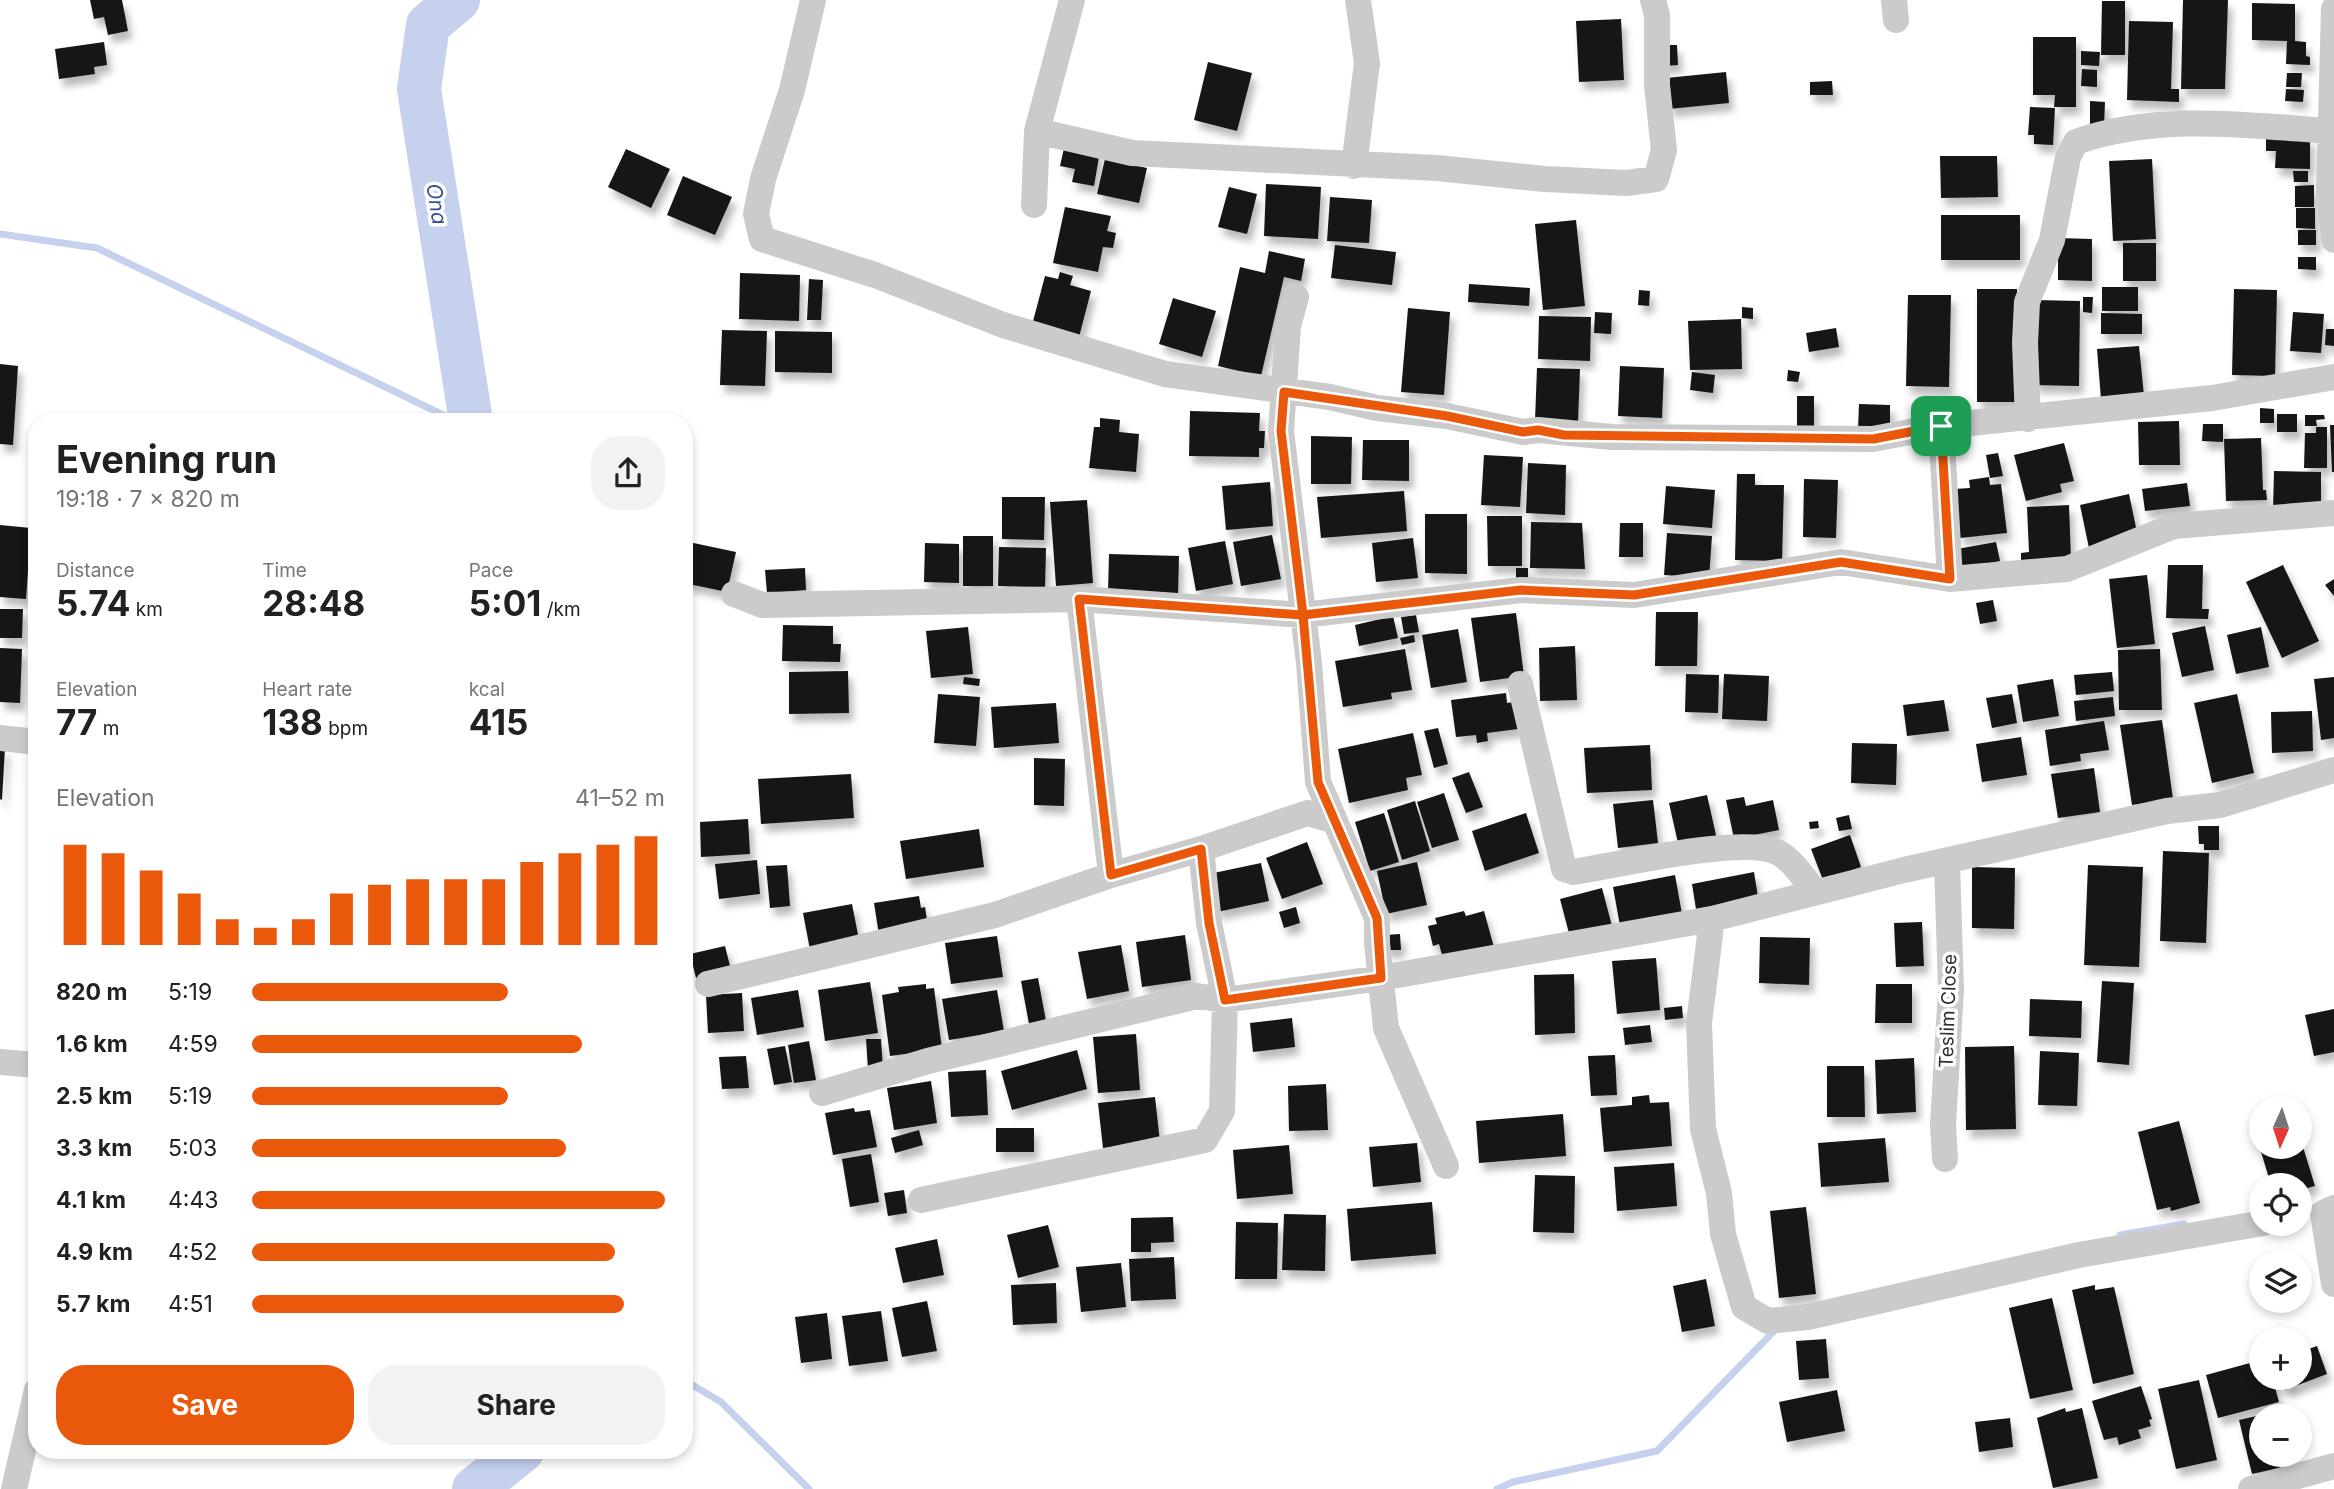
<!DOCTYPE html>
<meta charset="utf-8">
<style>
:root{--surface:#fff;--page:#f2f2f2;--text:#202124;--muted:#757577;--accent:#ea580c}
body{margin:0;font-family:Inter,sans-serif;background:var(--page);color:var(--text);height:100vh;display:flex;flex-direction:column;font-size:26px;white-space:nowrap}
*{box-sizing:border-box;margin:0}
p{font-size:23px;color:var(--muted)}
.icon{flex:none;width:38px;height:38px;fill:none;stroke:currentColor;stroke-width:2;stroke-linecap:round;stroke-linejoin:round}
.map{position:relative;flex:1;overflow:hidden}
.side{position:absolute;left:28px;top:413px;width:665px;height:1046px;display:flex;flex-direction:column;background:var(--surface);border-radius:28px;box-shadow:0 4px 10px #0003}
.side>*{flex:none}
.needle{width:46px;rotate:183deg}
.tools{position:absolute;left:2249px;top:1096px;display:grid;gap:14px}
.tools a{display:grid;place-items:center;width:63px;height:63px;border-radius:50%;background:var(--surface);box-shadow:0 4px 10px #0003;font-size:35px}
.pin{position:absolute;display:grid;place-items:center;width:60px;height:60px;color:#fff;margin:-30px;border-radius:14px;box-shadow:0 4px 10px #0006}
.round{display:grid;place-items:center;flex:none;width:74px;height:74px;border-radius:28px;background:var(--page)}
.summary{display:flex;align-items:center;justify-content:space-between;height:119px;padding:0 28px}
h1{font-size:38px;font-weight:700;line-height:52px}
.figures{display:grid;grid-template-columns:repeat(3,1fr);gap:10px;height:119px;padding:7px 28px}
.figures div{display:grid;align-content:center}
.figures b{font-size:35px;font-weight:700}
.figures small{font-size:19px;font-weight:400}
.figures p{font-size:19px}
.chart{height:196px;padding:14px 28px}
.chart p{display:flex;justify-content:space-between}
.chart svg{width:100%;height:126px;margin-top:7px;stroke:var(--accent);stroke-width:6}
.primary-button{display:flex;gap:14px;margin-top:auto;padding:14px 28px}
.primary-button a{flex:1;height:80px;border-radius:28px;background:var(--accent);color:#fff;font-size:28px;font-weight:700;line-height:80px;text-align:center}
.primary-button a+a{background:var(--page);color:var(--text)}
ul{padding:0 28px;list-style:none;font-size:23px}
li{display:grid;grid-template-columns:112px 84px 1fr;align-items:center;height:52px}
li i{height:18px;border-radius:9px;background:var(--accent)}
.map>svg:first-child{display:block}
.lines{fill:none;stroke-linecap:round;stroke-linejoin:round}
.stream{stroke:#c5d1ed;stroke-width:7}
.river{stroke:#c5d1ed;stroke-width:44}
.building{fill:#151515;filter:url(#shadow)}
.minor{stroke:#cbcbcb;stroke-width:26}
.route-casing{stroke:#fff;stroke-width:14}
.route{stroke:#ea580c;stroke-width:9}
.labels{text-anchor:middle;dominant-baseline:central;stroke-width:7;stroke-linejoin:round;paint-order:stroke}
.street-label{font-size:19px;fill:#2e2e2e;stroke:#fff}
.water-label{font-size:21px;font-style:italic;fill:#375294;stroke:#fff}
</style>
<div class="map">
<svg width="2334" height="1489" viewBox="0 0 2334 1489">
<defs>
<filter id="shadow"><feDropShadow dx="4.5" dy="8" stdDeviation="3.5" flood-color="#0004"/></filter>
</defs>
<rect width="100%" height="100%" fill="#fff"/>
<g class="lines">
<path class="stream" d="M0 234 97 248 458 422
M2300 1210 2319 1208
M2120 1235 2184 1224
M684 1380 721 1402 809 1489
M1497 1489 1513 1482 1657 1451 1778 1327"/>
<path class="river" d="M458 0 428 25 419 89 471 422
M474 1489 522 1451"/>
</g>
<path class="building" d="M90 0H122L128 31 108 35 104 17 94 19Z
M2183 0H2228L2225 89H2181Z
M2102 1H2125V55H2101Z
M2252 3 2295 4V41L2306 42V56L2310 57V65L2286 64 2287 41 2252 40Z
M1621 19 1624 80 1579 82 1576 21Z
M2129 21 2173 22 2171 89H2179V102L2127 100Z
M2033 37H2076V107H2054L2055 95H2033Z
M104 42 107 65 94 67 95 74 59 79 55 49Z
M1660 45H1677L1678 65 1662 66Z
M2081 51 2100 52 2099 66 2081 65Z
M1208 62 1252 73 1237 131 1194 120Z
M2082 69 2097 70V87L2081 86Z
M1726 72 1729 103 1669 109 1666 78Z
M2287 73H2302L2301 87H2286Z
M1832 81 1833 95H1810V82Z
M2286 89 2304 90 2303 102 2285 101Z
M2090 101 2105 102 2104 125 2090 124Z
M2030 107 2055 108 2053 145 2034 144V135H2028Z
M2310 137V169L2275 168 2276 151H2266V139Z
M1065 144 1100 151 1094 186 1072 182 1075 169 1060 166Z
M626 149 670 169 651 208 608 187Z
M1940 156H1997L1998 197 1941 198Z
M1105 159 1147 168 1139 203 1097 194Z
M2152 159 2156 239 2113 241 2109 161Z
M2293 171H2308V182H2294Z
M683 176 732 197 715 235 667 215Z
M1266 184 1321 187 1318 239 1264 236Z
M2314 185V207H2295V186Z
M1229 187 1257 194 1247 234 1218 227Z
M1330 197 1372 200 1369 243 1327 241Z
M1065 207 1111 216 1107 231 1116 233 1113 248 1103 247 1098 272 1053 263Z
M2296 208H2315V229L2296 228Z
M1941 215H2020V260H1941Z
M1576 220 1585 306 1543 310 1535 224Z
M2298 230H2316V245H2298Z
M2058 238 2092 239V281L2058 280Z
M2123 243H2156V281H2123Z
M1335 245 1396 252 1392 285 1331 278Z
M1269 251 1305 259 1301 281 1284 277 1261 376 1218 366 1240 267 1265 273Z
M2298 257H2316V270L2298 269Z
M1060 272 1073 276 1070 285 1091 291 1079 337 1032 325 1045 276 1058 279Z
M740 273 800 275 799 321 739 319Z
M809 279 823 280 821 320H807Z
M1469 284 1530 288 1529 306 1468 302Z
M2102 287H2138V311H2102Z
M1977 289H2017L2018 402H1977Z
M2234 289 2277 290 2275 376 2232 375Z
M1639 290 1650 291 1649 306 1638 305Z
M1908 295H1951L1949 387 1906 386Z
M2083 297H2093L2092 313 2083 312Z
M1173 298 1216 311 1202 357 1159 344Z
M2034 300 2080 301 2079 386 2033 385Z
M1742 307 1753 308V319L1742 318Z
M1408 308 1450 312 1444 395 1401 392Z
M1595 312 1612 313 1611 334 1594 333Z
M2293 312 2324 314 2321 353 2290 351Z
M2101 313 2142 314V334H2101Z
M1539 316 1591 317 1590 361 1538 359Z
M1741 319 1742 369 1690 370 1688 321Z
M1836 328 1839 347 1809 352 1806 333Z
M2326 329H2334V346L2325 345Z
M722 330 767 331 765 386 720 385Z
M775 331 832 332V373L775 372Z
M2139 346 2144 396 2101 399 2097 349Z
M0 364 18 366 13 445 0 444Z
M1620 366 1664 368 1662 418 1618 416Z
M1537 368 1580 369 1578 422 1535 421Z
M1788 370 1800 372 1798 382 1787 381Z
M1692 372 1715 375 1713 393 1690 390Z
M1797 396H1814V430H1797Z
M1859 404 1890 405V430L1858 429Z
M2260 408 2274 409V423H2260Z
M1190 411 1260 413 1259 431H1265L1264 448H1259V457L1189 456Z
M2277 414H2297V432H2277Z
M2305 415H2324L2325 419 2316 420 2317 426H2305Z
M1100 418 1120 420 1119 432 1139 434 1136 472 1089 468 1094 427H1100Z
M2179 421 2180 465H2139L2138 422Z
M2203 424H2223V442L2202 441Z
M2330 425H2334V472H2332Z
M2316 427H2327V468H2304L2305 433H2316Z
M1311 436 1352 437 1351 484H1311Z
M2261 438 2263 490H2266L2267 500 2226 501 2224 439Z
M1363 440H1409V481L1362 480Z
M2064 443 2074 481 2060 484 2062 492 2026 501 2014 455Z
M1998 453 2003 476 1990 478 1986 455Z
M1484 455 1523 457 1520 507 1481 505Z
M1528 463 1566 465 1565 515 1526 513Z
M2274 471 2321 472V511L2273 510Z
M1737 474H1755V485H1784L1782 561 1735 560Z
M1989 477 1990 485 2001 484 2007 533 1960 538 1954 489 1970 488 1969 480Z
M1804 479 1838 480 1836 538 1803 537Z
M1270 482 1273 526 1226 530 1222 486Z
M2187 483 2190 506 2145 511 2142 489Z
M1666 486 1715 490 1712 528 1663 524Z
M1404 491 1407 531 1321 538 1317 497Z
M2129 494 2138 537 2089 548 2080 505Z
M1002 497H1045L1044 540 1002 539Z
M1087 500 1093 583 1056 586 1050 502Z
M2069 505 2071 560 2021 562V553L2029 552 2027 507Z
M1425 514H1467V574L1425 573Z
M1487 516H1522V566H1488Z
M1531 522 1582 523 1585 569 1530 568Z
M1620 523H1643V557H1619Z
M0 525 31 528 26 599 0 597Z
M1667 533 1712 536 1709 578 1664 575Z
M1272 535 1281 579 1241 586 1233 542Z
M963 536H993V586H963Z
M1413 538 1418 578 1376 582 1372 543Z
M684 541 736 552 727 592 684 583Z
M1225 541 1233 584 1196 591 1188 548Z
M1996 542 2000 561 1960 569 1957 549Z
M925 543 959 544V583L924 582Z
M999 547 1046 548 1045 587 998 586Z
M1109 554 1179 556 1178 594 1108 592Z
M2168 565H2203L2202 609H2209L2208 619 2166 618Z
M2283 565 2319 641 2282 658 2246 582Z
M805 568 806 590 767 593 765 570Z
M1516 568H1528V580H1516Z
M2147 575 2155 644 2117 648 2109 579Z
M2334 579V596L2325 585Z
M1993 600 1997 621 1980 624 1976 603Z
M0 609H23L22 638H0Z
M1656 612H1698L1697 666H1655Z
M1516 613 1524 676 1480 682 1471 618Z
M1416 615 1419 632 1404 634 1401 617Z
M1393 616 1398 638 1359 646 1355 625Z
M783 625 833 626V644H841L840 662 782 661Z
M2205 626 2214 670 2182 677 2172 633Z
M968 627 973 674 931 678 926 631Z
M2261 627 2269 667 2236 674 2227 635Z
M1458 629 1467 682 1431 688 1422 635Z
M1414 635 1415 642 1402 645 1400 638Z
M35 636H37V670H32Z
M1575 646 1577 700 1540 701 1539 648Z
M0 648 22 649 20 703 0 702Z
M1405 649 1412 690 1391 693 1392 699 1343 707 1335 661Z
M2160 649 2162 710H2119L2118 650Z
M848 671 849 713 789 714V672Z
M2112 672 2114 691 2076 695 2074 675Z
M1686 674 1719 675 1718 713 1685 712Z
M1724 674 1769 676 1767 721 1722 719Z
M964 677 980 679 979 686 963 684Z
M2334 677V738L2321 740 2314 679Z
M2053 679 2059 716 2023 722 2017 685Z
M1506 693 1507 703 1514 702 1518 729 1487 733 1488 741 1477 743 1476 735 1456 737 1451 700Z
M938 694 980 697 976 746 934 743Z
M2012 694 2017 723 1992 728 1986 698Z
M2237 694 2254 773 2212 783 2194 703Z
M2113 697 2115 716 2076 721 2074 701Z
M1944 700 1949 731 1907 736 1903 705Z
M1056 703 1059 743 994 748 991 707Z
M2312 711 2313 751 2272 753 2271 712Z
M2162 720 2173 799 2132 805 2120 725Z
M2104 721 2109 750 2080 754 2081 761 2050 766 2045 730Z
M1438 728 1448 764 1434 768 1424 731Z
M1413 733 1422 775 1406 778 1408 790 1349 803 1338 749Z
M2021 737 2027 775 1982 782 1976 744Z
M1852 743 1897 744 1896 785 1851 783Z
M1650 745 1652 790 1587 793 1584 748Z
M0 748H5L2 800 0 799Z
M1034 758 1065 759 1064 806 1034 805Z
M2094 768 2100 812 2058 818 2051 774Z
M1469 772 1483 807 1466 813 1452 778Z
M851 774 854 818 761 824 758 779Z
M1444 793 1459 840 1432 848 1417 802Z
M1707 795 1718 844 1680 852 1669 803Z
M1744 797 1746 806 1773 800 1779 830 1734 839 1726 800Z
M1653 800 1658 843 1618 848 1613 804Z
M1415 801 1430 851 1402 860 1387 810Z
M1384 813 1399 862 1370 871 1355 822Z
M1526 813 1539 853 1485 871 1472 831Z
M1849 815 1852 829 1839 831 1836 818Z
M748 819 750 854 701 857 700 822Z
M1818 821 1819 828 1810 829 1809 822Z
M2198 826H2219V850H2204V844H2199Z
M979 829 984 867 906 879 900 841Z
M1850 835 1861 867 1823 880 1811 849Z
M1307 842 1323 884 1282 899 1266 858Z
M2163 851 2209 853 2206 943 2160 941Z
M757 860 760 894 719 899 715 864Z
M1417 862 1427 905 1386 914 1377 871Z
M1261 863 1269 901 1217 912 1209 874Z
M787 865 790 906 770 908 766 866Z
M2088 865 2143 867 2139 967 2084 965Z
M1972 867 2015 868 2014 929 1972 928Z
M1754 872 1758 897 1696 909 1692 884Z
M1675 875 1682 914 1620 926 1613 887Z
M1602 888 1612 926 1570 937 1560 899Z
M919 896 921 908 925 907 928 927 879 935 874 903Z
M852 904 860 945 811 955 803 913Z
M1296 907 1300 923 1284 928 1279 912Z
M1464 911 1466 916 1484 911 1495 951 1442 955 1439 944 1433 946 1428 926 1437 924 1435 918Z
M1922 922 1924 966 1896 967 1894 923Z
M1400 934 1401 950H1384V935Z
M1185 935 1191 980 1142 987 1136 942Z
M997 936 1003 977 951 984 945 943Z
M1760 937 1810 938 1809 985 1759 983Z
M1121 945 1129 991 1087 999 1078 952Z
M725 946 731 970 696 978 690 954Z
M1656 958 1660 1010 1617 1014 1612 961Z
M1574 974 1575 1033 1535 1035 1534 975Z
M1038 978 1046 1021 1029 1024 1021 981Z
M2102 981 2134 983 2129 1065 2097 1062Z
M870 982 878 1033 825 1041 818 990Z
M926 984V989L934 988 942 1049 890 1056 882 995 899 992 898 987Z
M1876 984H1912V1023H1875Z
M798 990 804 1027 757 1035 751 998Z
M997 990 1004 1031 949 1040 942 999Z
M742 993 744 1031 708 1033 706 995Z
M2030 999 2082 1001 2081 1038 2029 1036Z
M1682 1006 1683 1018 1665 1020 1664 1008Z
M2334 1009V1052L2314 1056 2305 1015Z
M1292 1018 1295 1047 1253 1052 1250 1023Z
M1650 1025 1652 1042 1625 1045 1623 1028Z
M1136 1034 1140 1090 1098 1093 1093 1037Z
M866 1039H881L883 1069 868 1070Z
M809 1041 816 1080 794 1083 788 1045Z
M785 1046 792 1082 774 1085 767 1049Z
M2014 1046 2016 1129 1966 1130 1965 1047Z
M1077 1050 1087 1089 1012 1110 1001 1071Z
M2040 1051 2079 1053 2077 1106 2038 1105Z
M1615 1055 1617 1095 1591 1096 1588 1056Z
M746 1056 749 1088 722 1089 719 1057Z
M1914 1058 1916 1112 1877 1114 1875 1060Z
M1827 1066H1864L1865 1117H1827Z
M986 1070 988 1115 951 1117 948 1072Z
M931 1081 937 1123 894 1130 887 1088Z
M1326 1084 1328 1130 1289 1131 1288 1086Z
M1649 1095 1650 1103 1669 1102 1672 1146 1604 1152 1600 1108 1632 1105V1097Z
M1155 1097 1160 1142 1103 1148 1098 1103Z
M854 1108 855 1112 870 1110 877 1147 833 1155 825 1113Z
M1563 1114 1566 1156 1479 1163 1476 1121Z
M2179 1121 2200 1203 2171 1211 2170 1207 2157 1210 2138 1132Z
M996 1128H1034V1152H996Z
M919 1130 923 1145 895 1153 891 1138Z
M2261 1133V1146H2300V1137L2315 1186 2300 1190V1185H2271L2256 1135Z
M1885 1138 1889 1182 1821 1187 1818 1143Z
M1417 1143 1421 1182 1373 1187 1369 1147Z
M1289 1145 1293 1194 1237 1199 1233 1150Z
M871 1154 879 1202 850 1207 842 1159Z
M1674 1163 1677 1206 1617 1211 1614 1167Z
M1535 1175 1575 1176 1574 1233 1533 1232Z
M904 1190 907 1213 888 1216 884 1193Z
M1432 1202 1436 1254 1351 1261 1347 1209Z
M1806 1207 1816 1294 1779 1298 1770 1211Z
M1284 1214 1326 1215 1325 1271 1282 1270Z
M1173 1217 1174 1242 1151 1243V1252H1131V1218Z
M1236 1222 1278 1223 1277 1279H1235Z
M1048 1225 1059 1267 1018 1278 1007 1235Z
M937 1239 944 1275 903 1283 895 1248Z
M1174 1257 1176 1299 1131 1301 1129 1259Z
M1121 1263 1126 1307 1081 1312 1076 1267Z
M1706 1279 1715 1326 1682 1332 1673 1286Z
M1056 1283 1057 1323 1013 1325 1011 1285Z
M2095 1285V1290L2114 1287 2134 1374 2093 1384 2072 1290Z
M2052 1298 2073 1390 2030 1399 2009 1308Z
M927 1301 937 1351 902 1357 892 1308Z
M881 1311 888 1361 849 1366 842 1316Z
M827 1313 832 1359 801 1363 795 1317Z
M1826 1339 1829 1378 1799 1380 1796 1341Z
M2317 1346 2327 1374 2285 1390 2280 1377H2300V1352Z
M2261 1360V1377H2272L2279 1402 2218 1418 2206 1375Z
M2199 1380 2217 1460 2176 1469 2158 1389Z
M2141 1386 2152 1419 2149 1420 2151 1426 2138 1430 2141 1438 2119 1445 2117 1437 2104 1440 2092 1401Z
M1837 1390 1845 1431 1787 1442 1779 1402Z
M2065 1408 2066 1412 2082 1408 2098 1478 2053 1488 2037 1418Z
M2279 1411 2280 1416H2263V1415Z
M2261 1415V1454H2289L2292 1465 2252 1474 2239 1420Z
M2010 1418 2013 1447 1979 1452 1975 1422Z"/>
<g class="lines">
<path class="minor" d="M813 0 792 90 763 179 756 214 762 239 875 275 1003 325 1165 374 1330 397 1377 408 1447 416 1523 432 1538 430 1612 437 1873 439 1941 426 2212 398 2334 377
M1894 0 1896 20
M2334 9 2329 190 2334 240
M1037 131 1132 153 1437 168 1545 179 1626 183 1656 179 1664 150 1657 85V15L1653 0
M1354 166 1367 63 1358 0
M1034 205 1037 131 1072 0
M1296 297 1288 326 1281 431 1309 663 1318 782 1377 918V943L1386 1028 1446 1166
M2028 419 2025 343 2027 302 2052 240 2068 157 2076 142C2157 113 2246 125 2329 131
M1941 426 1950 579
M734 594 762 605 1079 599 1303 615 1521 590 1634 595 1841 562 1950 579 2067 569 2174 526 2334 513
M1079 599 1111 875
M1520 684 1564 869 1573 872C1615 866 1746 834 1779 853 1794 862 1804 878 1815 892
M0 738 37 742
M1712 919 1699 1023 1703 1129 1719 1193 1723 1234 1744 1307 1768 1321 1808 1317 2079 1255 2263 1223
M708 984 995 915 1111 875 1201 849
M0 1062 37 1065
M822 1093 928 1061 1197 996 1225 1000 1381 978 1712 919 1904 870 2167 811 2220 805 2334 770
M1945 1159 1943 1125 1951 990 1947 862
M921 1200 1205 1140 1222 1111 1225 1000 1209 923 1201 849 1308 813 1332 820
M2334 1208 2323 1213 2334 1284
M14 1489 37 1390
M2251 1489 2334 1466"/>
</g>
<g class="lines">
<defs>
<path id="route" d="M1941 426 1950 579 1841 562 1634 595 1521 590 1303 615 1318 782 1377 918 1381 978 1225 1000 1209 923 1201 849 1111 875 1079 599 1303 615 1281 431 1284 392 1447 416 1523 432 1538 430 1564 435 1873 439 1941 426"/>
</defs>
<use href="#route" class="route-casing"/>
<use href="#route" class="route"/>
</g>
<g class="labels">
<g class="street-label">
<text transform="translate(1948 1011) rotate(-88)">Teslim Close</text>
</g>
<g class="water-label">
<text transform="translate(437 204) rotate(81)">Ona</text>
</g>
</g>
</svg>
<div class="tools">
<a><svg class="needle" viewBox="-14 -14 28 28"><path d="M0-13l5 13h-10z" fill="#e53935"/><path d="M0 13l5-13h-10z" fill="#757577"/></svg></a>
<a><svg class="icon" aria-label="locate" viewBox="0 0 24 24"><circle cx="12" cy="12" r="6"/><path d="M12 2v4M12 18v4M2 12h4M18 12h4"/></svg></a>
<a><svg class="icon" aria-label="layers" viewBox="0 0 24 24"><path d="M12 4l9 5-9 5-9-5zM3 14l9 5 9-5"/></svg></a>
<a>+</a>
<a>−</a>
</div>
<div class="pin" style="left:1941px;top:426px;background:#1e9e55"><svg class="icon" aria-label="arrive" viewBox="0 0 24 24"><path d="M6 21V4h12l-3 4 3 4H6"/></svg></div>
<section class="side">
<div class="summary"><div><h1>Evening run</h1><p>19:18 · 7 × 820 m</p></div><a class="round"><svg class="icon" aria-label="share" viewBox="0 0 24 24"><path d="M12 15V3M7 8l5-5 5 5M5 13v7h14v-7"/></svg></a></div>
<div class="figures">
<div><p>Distance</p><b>5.74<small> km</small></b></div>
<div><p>Time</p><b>28:48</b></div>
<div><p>Pace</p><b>5:01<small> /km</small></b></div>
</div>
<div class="figures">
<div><p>Elevation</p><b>77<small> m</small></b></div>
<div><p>Heart rate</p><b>138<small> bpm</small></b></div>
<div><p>kcal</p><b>415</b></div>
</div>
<div class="chart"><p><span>Elevation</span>41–52 m</p>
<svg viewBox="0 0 160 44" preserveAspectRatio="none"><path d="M5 44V9M15 44V12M25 44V18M35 44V26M45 44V35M55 44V38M65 44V35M75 44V26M85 44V23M95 44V21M105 44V21M115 44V21M125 44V15M135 44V12M145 44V9M155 44V6"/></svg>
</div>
<ul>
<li><b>820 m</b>5:19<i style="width:62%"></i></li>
<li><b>1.6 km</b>4:59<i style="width:80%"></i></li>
<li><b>2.5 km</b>5:19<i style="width:62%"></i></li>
<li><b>3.3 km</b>5:03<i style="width:76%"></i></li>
<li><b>4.1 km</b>4:43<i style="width:100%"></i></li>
<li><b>4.9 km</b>4:52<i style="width:88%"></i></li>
<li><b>5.7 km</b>4:51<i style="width:90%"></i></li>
</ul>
<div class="primary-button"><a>Save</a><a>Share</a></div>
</section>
</div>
